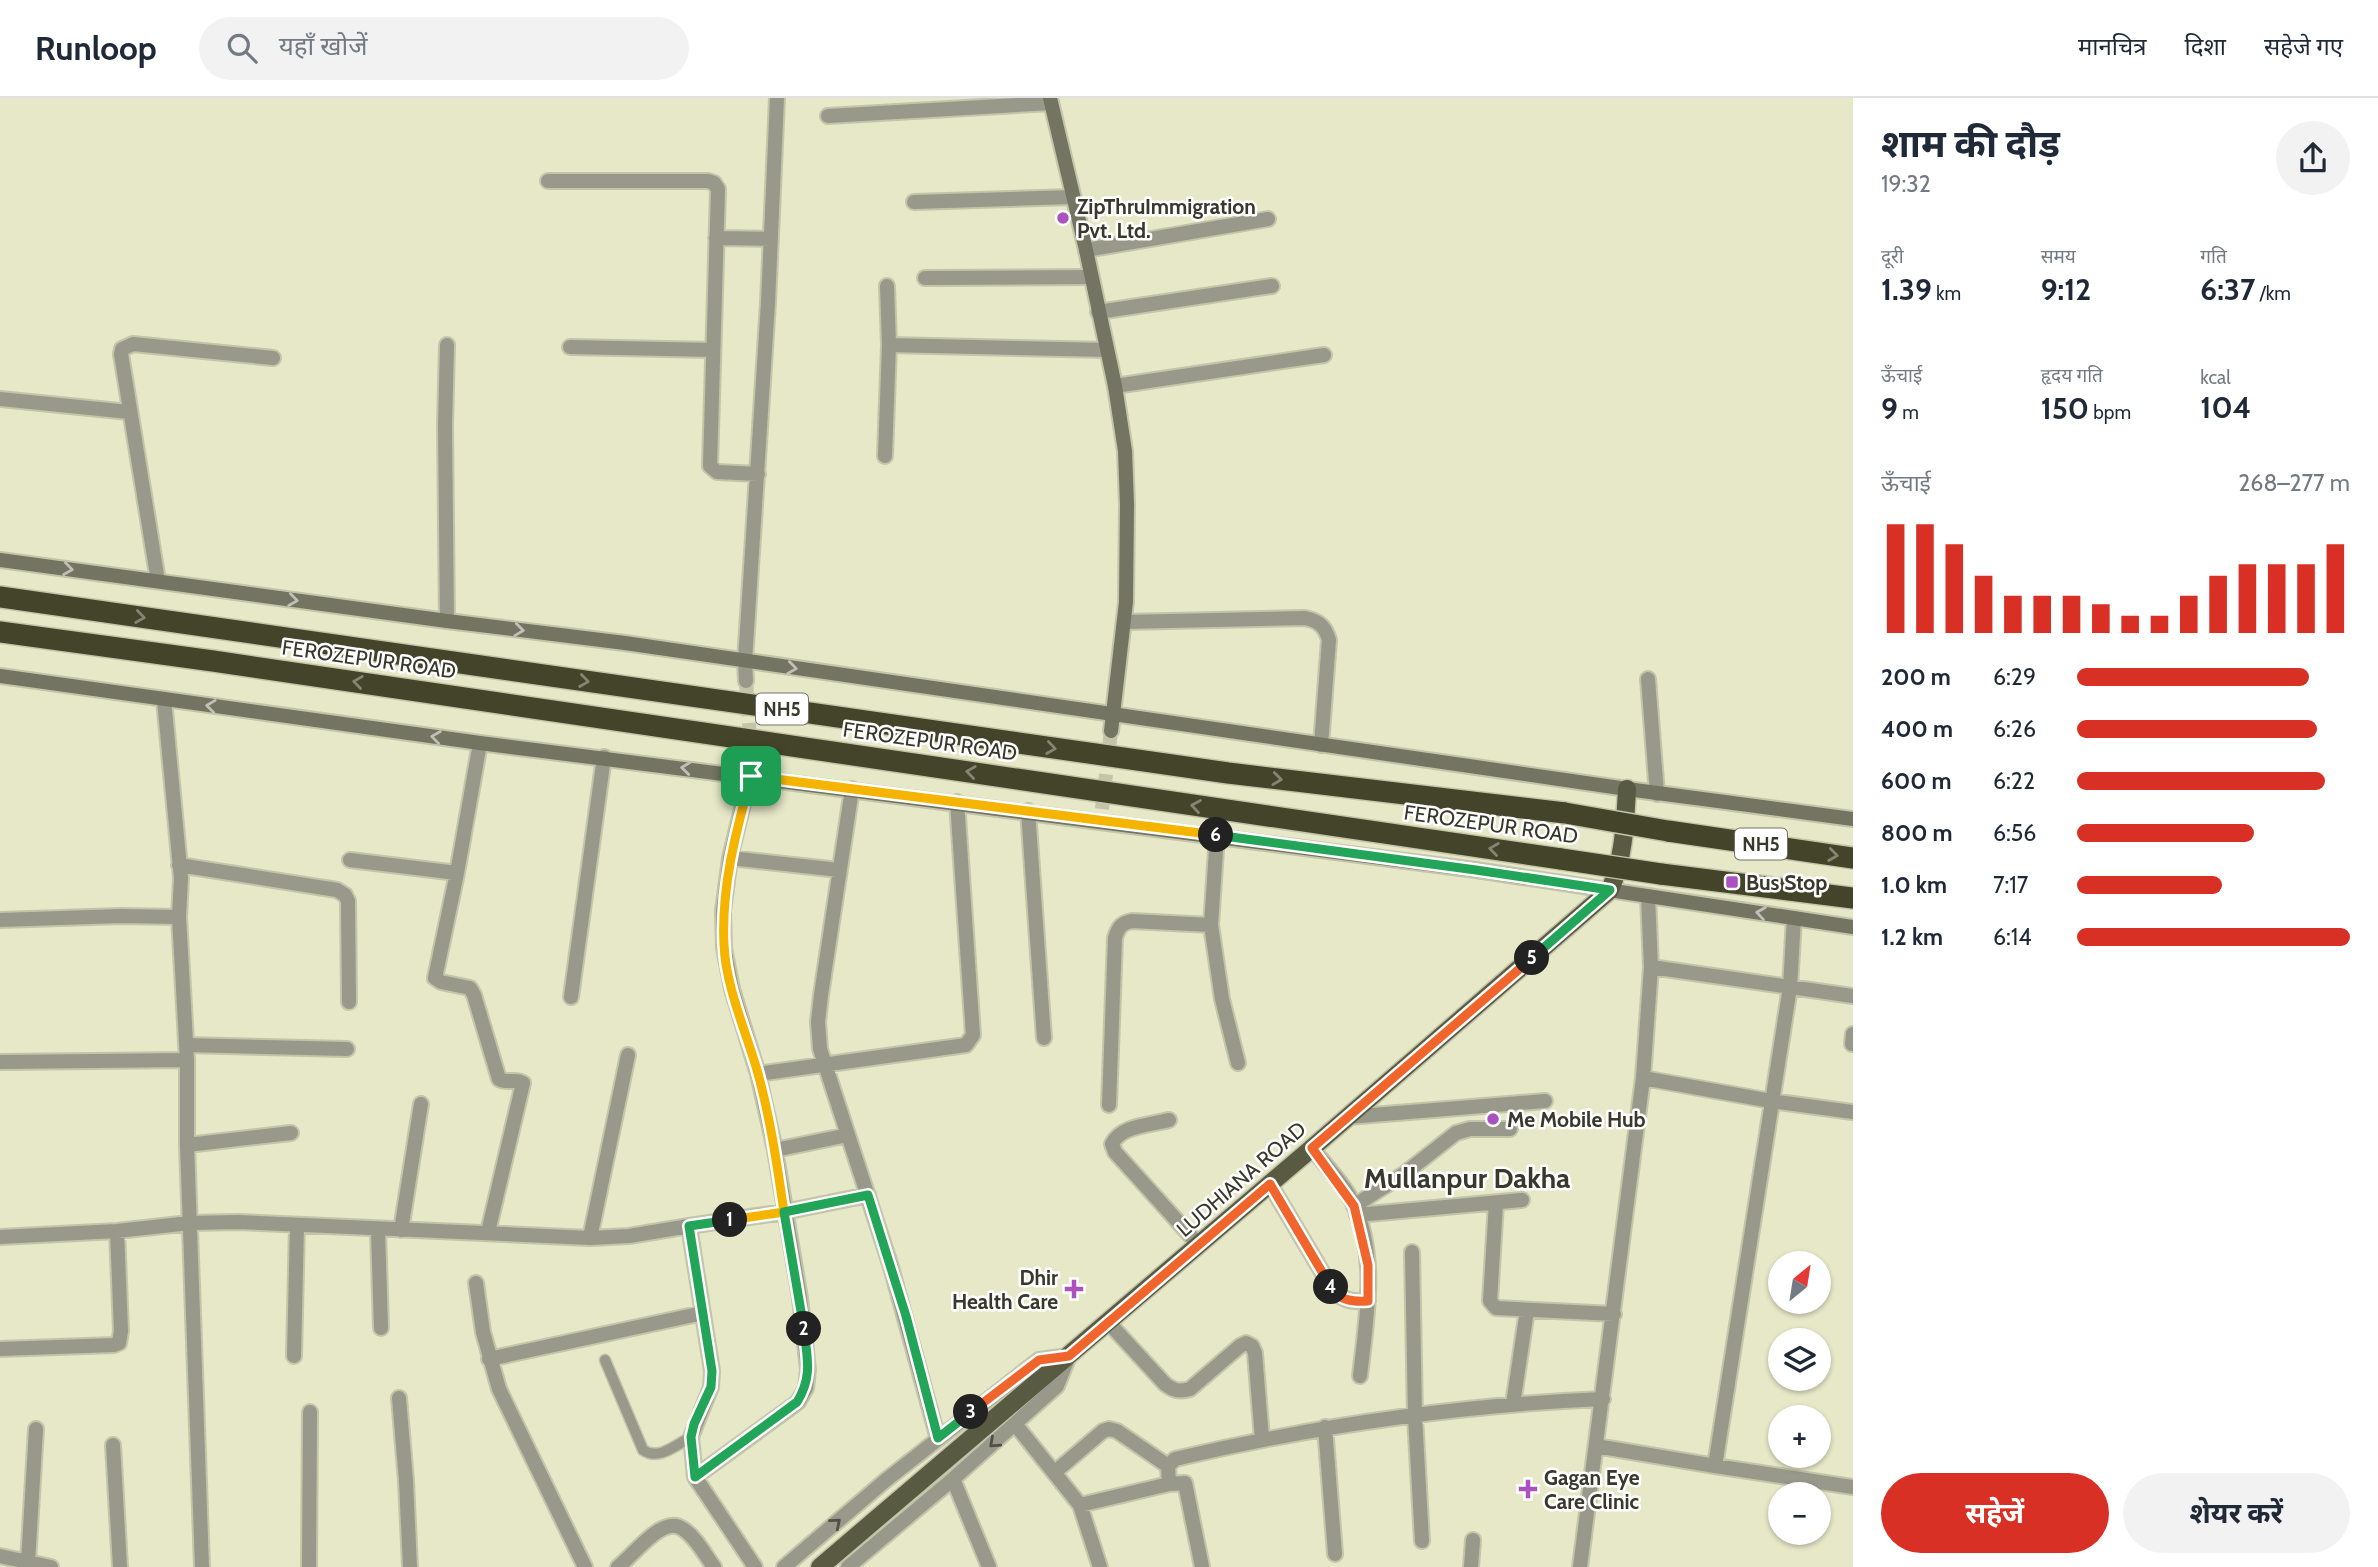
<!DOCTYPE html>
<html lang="hi">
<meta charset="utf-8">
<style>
:root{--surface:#fff;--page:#f2f2f3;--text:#1f2937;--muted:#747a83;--line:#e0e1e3;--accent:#d93025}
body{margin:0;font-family:Cabin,"Noto Sans Devanagari",sans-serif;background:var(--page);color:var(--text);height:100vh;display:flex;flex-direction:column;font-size:26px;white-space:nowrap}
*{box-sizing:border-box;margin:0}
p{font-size:23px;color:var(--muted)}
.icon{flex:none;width:38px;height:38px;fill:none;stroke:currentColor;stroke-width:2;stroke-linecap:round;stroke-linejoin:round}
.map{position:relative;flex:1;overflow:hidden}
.drawer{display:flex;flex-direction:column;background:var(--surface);width:525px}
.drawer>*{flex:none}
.needle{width:46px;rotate:30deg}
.fabs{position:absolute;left:1768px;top:1153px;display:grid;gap:14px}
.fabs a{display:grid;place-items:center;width:63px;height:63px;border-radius:50%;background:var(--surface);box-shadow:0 2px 5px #0004;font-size:35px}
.pin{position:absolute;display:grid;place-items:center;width:60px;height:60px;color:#fff;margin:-30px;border-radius:14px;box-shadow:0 4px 10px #0006}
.km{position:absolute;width:35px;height:35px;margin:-18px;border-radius:50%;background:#222;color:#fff;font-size:19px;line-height:35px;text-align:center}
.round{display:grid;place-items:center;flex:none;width:74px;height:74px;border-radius:37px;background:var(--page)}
.head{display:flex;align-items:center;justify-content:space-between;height:119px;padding:0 28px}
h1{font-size:38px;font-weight:700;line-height:52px}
.figures{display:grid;grid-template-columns:repeat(3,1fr);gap:10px;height:119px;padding:7px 28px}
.figures div{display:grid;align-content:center}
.figures b{font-size:30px;font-weight:700}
.figures small{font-size:19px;font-weight:400}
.figures p{font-size:19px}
.chart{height:196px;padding:14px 28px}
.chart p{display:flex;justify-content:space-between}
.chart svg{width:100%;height:126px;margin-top:7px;stroke:var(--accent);stroke-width:6}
.cta{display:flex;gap:14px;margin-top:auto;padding:14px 28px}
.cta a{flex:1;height:80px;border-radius:42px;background:var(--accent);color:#fff;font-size:28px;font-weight:700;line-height:80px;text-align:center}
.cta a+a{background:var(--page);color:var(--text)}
ul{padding:0 28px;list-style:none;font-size:23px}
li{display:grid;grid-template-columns:112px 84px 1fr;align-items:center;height:52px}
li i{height:18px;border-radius:9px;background:var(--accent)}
header{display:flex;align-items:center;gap:42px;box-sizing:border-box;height:98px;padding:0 35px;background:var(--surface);border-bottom:2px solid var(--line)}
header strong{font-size:33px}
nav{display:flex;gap:38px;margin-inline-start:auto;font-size:24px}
.search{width:490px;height:63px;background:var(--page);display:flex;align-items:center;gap:18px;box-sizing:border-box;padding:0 24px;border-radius:38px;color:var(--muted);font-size:26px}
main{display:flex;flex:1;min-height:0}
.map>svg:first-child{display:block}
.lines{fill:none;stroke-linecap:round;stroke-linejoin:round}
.street-tunnel{stroke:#c3c5a9;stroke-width:14;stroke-dasharray:14 7;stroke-linecap:butt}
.secondary-tunnel{stroke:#c3c5a9;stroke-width:14;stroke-dasharray:14 7;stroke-linecap:butt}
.lane-casing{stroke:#c3c5a9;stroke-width:13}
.street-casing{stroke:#c3c5a9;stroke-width:18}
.secondary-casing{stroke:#c3c5a9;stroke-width:18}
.primary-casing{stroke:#c3c5a9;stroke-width:21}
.highway-casing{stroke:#c3c5a9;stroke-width:24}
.lane{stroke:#98998b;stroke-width:10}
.street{stroke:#98998b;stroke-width:14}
.secondary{stroke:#737461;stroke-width:14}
.primary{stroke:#595a42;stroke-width:18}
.highway{stroke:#434429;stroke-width:21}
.highway-bridge-casing{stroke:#c3c5a9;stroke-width:24;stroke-linecap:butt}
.highway-bridge{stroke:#434429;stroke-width:21}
.oneway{stroke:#c0c0b8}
.oneway2{stroke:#858574}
.oneway3{stroke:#505144}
.split-1-casing{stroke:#fff;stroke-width:14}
.split-2-casing{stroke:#fff;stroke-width:14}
.split-3-casing{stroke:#fff;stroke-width:14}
.split-4-casing{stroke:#fff;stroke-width:14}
.split-5-casing{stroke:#fff;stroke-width:14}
.split-6-casing{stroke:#fff;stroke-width:14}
.split-7-casing{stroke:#fff;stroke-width:14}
.split-1{stroke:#f5b400;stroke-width:9}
.split-2{stroke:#22a559;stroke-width:9}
.split-3{stroke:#22a559;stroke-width:9}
.split-4{stroke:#f0652b;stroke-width:9}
.split-5{stroke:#f0652b;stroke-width:9}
.split-6{stroke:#22a559;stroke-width:9}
.split-7{stroke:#f5b400;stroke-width:9}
.poi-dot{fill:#aa52bf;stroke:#fff;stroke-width:2.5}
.labels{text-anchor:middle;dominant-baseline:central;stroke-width:5;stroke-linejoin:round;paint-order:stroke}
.shield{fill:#fff;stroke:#74746b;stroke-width:2}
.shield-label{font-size:19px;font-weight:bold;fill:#38392c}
.poi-label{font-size:21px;font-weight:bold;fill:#38392c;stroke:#fff;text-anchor:start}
.street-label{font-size:21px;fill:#38392c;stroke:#fff}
.district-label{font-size:28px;font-weight:bold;fill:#38392c;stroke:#fff}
</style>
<header>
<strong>Runloop</strong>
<div class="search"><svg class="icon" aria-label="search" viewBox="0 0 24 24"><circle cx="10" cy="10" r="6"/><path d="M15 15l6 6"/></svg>यहाँ खोजें</div>
<nav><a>मानचित्र</a><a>दिशा</a><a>सहेजे गए</a></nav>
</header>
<main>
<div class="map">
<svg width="1853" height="1469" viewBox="0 0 1853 1469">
<rect width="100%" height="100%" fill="#e6e8c8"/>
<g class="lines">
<path class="street-tunnel" d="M746 583 752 669"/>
<path class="secondary-tunnel" d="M1102 711 1111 633"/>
<defs>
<path id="lane" d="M605 1262 643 1352C658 1363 676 1347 691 1339"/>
<path id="street" d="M828 18 1051 5
M548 83H708L714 85 718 91 710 368 717 374 758 376
M914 104 1073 99
M716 140 771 141
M1086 152 1268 121
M925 180 1091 179
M887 188 889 247 1107 252
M1098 214 1272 188
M570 249 713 252
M1115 288 1324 257
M0 301 129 314
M885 358 889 247
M158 483 121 256 122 251 133 246 273 260
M447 523 445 328 447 247
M1124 524 1305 520C1319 523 1325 528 1329 542L1321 647
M1648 581 1657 696
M746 583 745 563 768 205 777 0
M164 602 181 780 179 819 187 962V1047L202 1469
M480 645 457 775 435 880 441 884 470 890 474 897 499 981C506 986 516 980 523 985L488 1134
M752 669 730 760 723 813 724 850 732 891 758 976 775 1052 800 1200 808 1272 806 1290 798 1304 695 1379 755 1469
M852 691 821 897 818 924 820 951 891 1169 938 1341
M1028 713 1044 940
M1217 737 1211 827 1222 901 1238 965
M730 760 839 772
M350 762 457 775
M179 767 337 792 345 797 348 803 349 904
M1794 820 1790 889 1715 1368 1853 1389
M0 822 121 818 179 819
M1651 869 1853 898
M571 899 604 659
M1852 946 1853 936
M186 947 347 951
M0 964 187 962
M758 976 966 947 973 937 957 704
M1643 980 1771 1003 1853 1014
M1109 1007 1115 840C1118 830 1121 825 1132 823L1211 827
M1348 1019 1545 1003
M1169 1022C1151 1027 1121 1027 1112 1046L1115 1054 1199 1147
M187 1047 291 1035
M1312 1050C1326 1068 1344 1086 1354 1107 1378 1160 1366 1223 1360 1278
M775 1052 848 1037
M1270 1086 1334 1194C1345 1203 1354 1204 1368 1203
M1496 1105 1490 1203 1496 1210 1614 1216
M1354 1108 1404 1076 1456 1035 1470 1031H1510
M1357 1117 1522 1102
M689 1128 784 1114 868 1097
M378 1132 381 1230
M401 1132 421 1006
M0 1139 117 1133 190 1125 238 1124 590 1140 629 1138 689 1128 712 1273 711 1289 691 1339 695 1379
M590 1140 628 957
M1412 1154 1415 1318 1422 1443
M476 1185 483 1234 499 1291 585 1469
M1108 1224 1165 1286C1174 1293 1179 1294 1190 1291L1240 1248 1246 1245 1252 1248 1255 1255 1262 1341
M0 1251 114 1247 119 1245 121 1233 117 1133
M294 1258 297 1127
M489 1261 703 1215
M399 1300 406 1383 410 1469
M1513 1306 1527 1212
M1015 1326 1080 1407 1100 1469
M1325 1329 1335 1456
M113 1347 120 1469
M1596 1348 1715 1368
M1055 1374 1103 1333 1109 1331 1117 1333 1168 1368
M953 1381 989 1469
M1169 1386 1168 1368 1175 1361C1315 1328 1459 1307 1603 1301
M1080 1407 1169 1386 1185 1385 1202 1469
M0 1458 51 1469
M28 1464 36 1331
M309 1469 310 1314
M618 1469C634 1457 663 1416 683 1431 696 1439 705 1457 714 1469
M784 1469 886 1382 1039 1262 1069 1258 1057 1288 953 1381 848 1469
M1471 1469 1473 1442
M1580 1469 1643 980 1651 869 1648 798"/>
<path id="secondary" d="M1050 0 1086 152 1115 288 1125 353 1127 407 1126 504 1111 633
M0 462 447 523 625 545 1627 691 1853 721
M0 578 480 645 1476 772 1853 829"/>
<path id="primary" d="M820 1469 1312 1050 1610 792C1624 759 1625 726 1627 691"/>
<path id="highway" d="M0 499 1228 675 1565 715
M0 534 213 563 1561 761
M1668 733 1853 760
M1661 776 1853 800"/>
</defs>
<use href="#lane" class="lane-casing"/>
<use href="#street" class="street-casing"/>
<use href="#secondary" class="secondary-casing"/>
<use href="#primary" class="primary-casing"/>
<use href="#highway" class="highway-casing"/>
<use href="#lane" class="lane"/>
<use href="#street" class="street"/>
<use href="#secondary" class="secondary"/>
<use href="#primary" class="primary"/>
<use href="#highway" class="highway"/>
<defs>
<path id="highway-bridge" d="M1565 715 1668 733
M1561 761 1661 776"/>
</defs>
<use href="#highway-bridge" class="highway-bridge-casing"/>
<use href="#highway-bridge" class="highway-bridge"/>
</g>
<defs><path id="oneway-chevron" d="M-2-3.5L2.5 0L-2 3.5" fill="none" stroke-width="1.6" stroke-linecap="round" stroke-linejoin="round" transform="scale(1.75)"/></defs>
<g class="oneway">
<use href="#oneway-chevron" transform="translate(68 471) rotate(8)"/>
<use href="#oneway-chevron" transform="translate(293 502) rotate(8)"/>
<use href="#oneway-chevron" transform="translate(519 532) rotate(7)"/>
<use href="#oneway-chevron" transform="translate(792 570) rotate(8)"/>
<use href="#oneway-chevron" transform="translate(211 608) rotate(-173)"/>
<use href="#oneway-chevron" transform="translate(436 639) rotate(-172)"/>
<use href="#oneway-chevron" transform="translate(686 670) rotate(-173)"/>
<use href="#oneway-chevron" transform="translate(1761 815) rotate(-171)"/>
</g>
<g class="oneway2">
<use href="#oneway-chevron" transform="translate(140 519) rotate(8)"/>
<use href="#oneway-chevron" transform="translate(584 583) rotate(8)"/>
<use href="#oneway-chevron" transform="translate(358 584) rotate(-172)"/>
<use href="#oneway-chevron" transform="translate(1051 650) rotate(8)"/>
<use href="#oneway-chevron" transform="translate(971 674) rotate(-172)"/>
<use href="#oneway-chevron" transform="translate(1277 681) rotate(7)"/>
<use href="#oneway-chevron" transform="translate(1196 708) rotate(-171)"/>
<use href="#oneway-chevron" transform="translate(1494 751) rotate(-172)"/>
<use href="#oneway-chevron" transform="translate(1833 757) rotate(8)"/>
</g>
<g class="oneway3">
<use href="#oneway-chevron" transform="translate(994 1345) rotate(138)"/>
<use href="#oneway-chevron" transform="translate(836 1425) rotate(-40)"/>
</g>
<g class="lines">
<defs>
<path id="split-1" d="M730 1122 784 1114C777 1066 770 1018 757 972 745 931 726 889 724 847 721 789 736 734 751 678"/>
<path id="split-2" d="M730 1122 689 1128 712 1273 711 1289 694 1326 691 1339 695 1379 797 1304C813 1278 807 1260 804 1231"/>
<path id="split-3" d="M804 1231 784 1114 868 1097 906 1218 938 1340 971 1314"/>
<path id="split-4" d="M971 1314 1039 1262 1069 1258 1270 1086 1331 1189"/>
<path id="split-5" d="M1331 1189C1340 1203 1353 1204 1368 1203V1167L1354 1108 1312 1050 1532 860"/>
<path id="split-6" d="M1216 737 1476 772 1610 792 1532 860"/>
<path id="split-7" d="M751 678 1216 737"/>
</defs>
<use href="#split-1" class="split-1-casing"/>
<use href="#split-2" class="split-2-casing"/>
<use href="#split-3" class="split-3-casing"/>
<use href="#split-4" class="split-4-casing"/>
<use href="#split-5" class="split-5-casing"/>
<use href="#split-6" class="split-6-casing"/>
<use href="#split-7" class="split-7-casing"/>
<use href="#split-1" class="split-1"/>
<use href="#split-2" class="split-2"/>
<use href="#split-3" class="split-3"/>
<use href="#split-4" class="split-4"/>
<use href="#split-5" class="split-5"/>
<use href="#split-6" class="split-6"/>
<use href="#split-7" class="split-7"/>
</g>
<g class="poi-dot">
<circle cx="1063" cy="120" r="7"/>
<rect x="1725" y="777" width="14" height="14" rx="3.5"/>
<circle cx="1493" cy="1021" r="7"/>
<path d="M1070.5 1180.5h7v7h7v7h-7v7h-7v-7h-7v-7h7z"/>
<path d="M1524.5 1380.5h7v7h7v7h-7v7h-7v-7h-7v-7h7z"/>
</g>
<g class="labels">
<g class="shield">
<rect x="756" y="595.5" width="52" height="31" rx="5"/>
<rect x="1735" y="730.5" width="52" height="31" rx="5"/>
</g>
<g class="shield-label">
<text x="782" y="611">NH5</text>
<text x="1761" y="746">NH5</text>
</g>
<g class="poi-label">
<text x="1077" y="108">ZipThruImmigration<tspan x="1077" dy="24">Pvt. Ltd.</tspan></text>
<text x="1746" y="784">Bus Stop</text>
<text x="1507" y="1021">Me Mobile Hub</text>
<text x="1058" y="1179" text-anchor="end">Dhir<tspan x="1058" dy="24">Health Care</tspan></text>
<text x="1544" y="1379">Gagan Eye<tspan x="1544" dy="24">Care Clinic</tspan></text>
</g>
<g class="street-label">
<text transform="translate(369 561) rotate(8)">FEROZEPUR ROAD</text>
<text transform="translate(930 643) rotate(8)">FEROZEPUR ROAD</text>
<text transform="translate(1491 726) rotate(8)">FEROZEPUR ROAD</text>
<text transform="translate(1241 1081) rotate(-41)">LUDHIANA ROAD</text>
</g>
<g class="district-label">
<text x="1467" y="1080">Mullanpur Dakha</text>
</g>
</g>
</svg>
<div class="fabs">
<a><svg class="needle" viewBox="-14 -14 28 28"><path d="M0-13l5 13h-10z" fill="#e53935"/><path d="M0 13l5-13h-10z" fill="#747a83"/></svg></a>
<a><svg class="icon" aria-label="layers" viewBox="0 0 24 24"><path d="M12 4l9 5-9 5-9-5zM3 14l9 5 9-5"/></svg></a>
<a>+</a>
<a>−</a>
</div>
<div class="pin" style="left:751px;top:678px;background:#1e9e55"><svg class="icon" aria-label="arrive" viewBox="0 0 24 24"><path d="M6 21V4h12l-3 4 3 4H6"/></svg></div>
<b class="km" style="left:730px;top:1122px">1</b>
<b class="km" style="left:804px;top:1231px">2</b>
<b class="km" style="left:971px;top:1314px">3</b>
<b class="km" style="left:1331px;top:1189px">4</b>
<b class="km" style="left:1532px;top:860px">5</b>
<b class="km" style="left:1216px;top:737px">6</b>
</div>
<section class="drawer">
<div class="head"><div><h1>शाम की दौड़</h1><p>19:32</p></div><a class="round"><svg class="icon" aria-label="share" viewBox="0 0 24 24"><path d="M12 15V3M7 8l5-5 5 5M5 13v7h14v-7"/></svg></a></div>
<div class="figures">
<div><p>दूरी</p><b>1.39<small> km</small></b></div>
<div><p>समय</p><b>9:12</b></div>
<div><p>गति</p><b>6:37<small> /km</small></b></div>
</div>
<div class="figures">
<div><p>ऊँचाई</p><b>9<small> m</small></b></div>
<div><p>हृदय गति</p><b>150<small> bpm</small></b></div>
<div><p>kcal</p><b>104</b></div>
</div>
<div class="chart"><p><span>ऊँचाई</span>268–277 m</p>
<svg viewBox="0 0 160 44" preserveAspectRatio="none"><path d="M5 44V6M15 44V6M25 44V13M35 44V24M45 44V31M55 44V31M65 44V31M75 44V34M85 44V38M95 44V38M105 44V31M115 44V24M125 44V20M135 44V20M145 44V20M155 44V13"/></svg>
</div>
<ul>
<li><b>200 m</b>6:29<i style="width:85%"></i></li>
<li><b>400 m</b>6:26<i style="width:88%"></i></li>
<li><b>600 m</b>6:22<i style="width:91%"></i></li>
<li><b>800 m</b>6:56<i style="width:65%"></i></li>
<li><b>1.0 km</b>7:17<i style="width:53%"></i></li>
<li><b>1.2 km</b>6:14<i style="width:100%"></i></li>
</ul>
<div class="cta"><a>सहेजें</a><a>शेयर करें</a></div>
</section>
</main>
